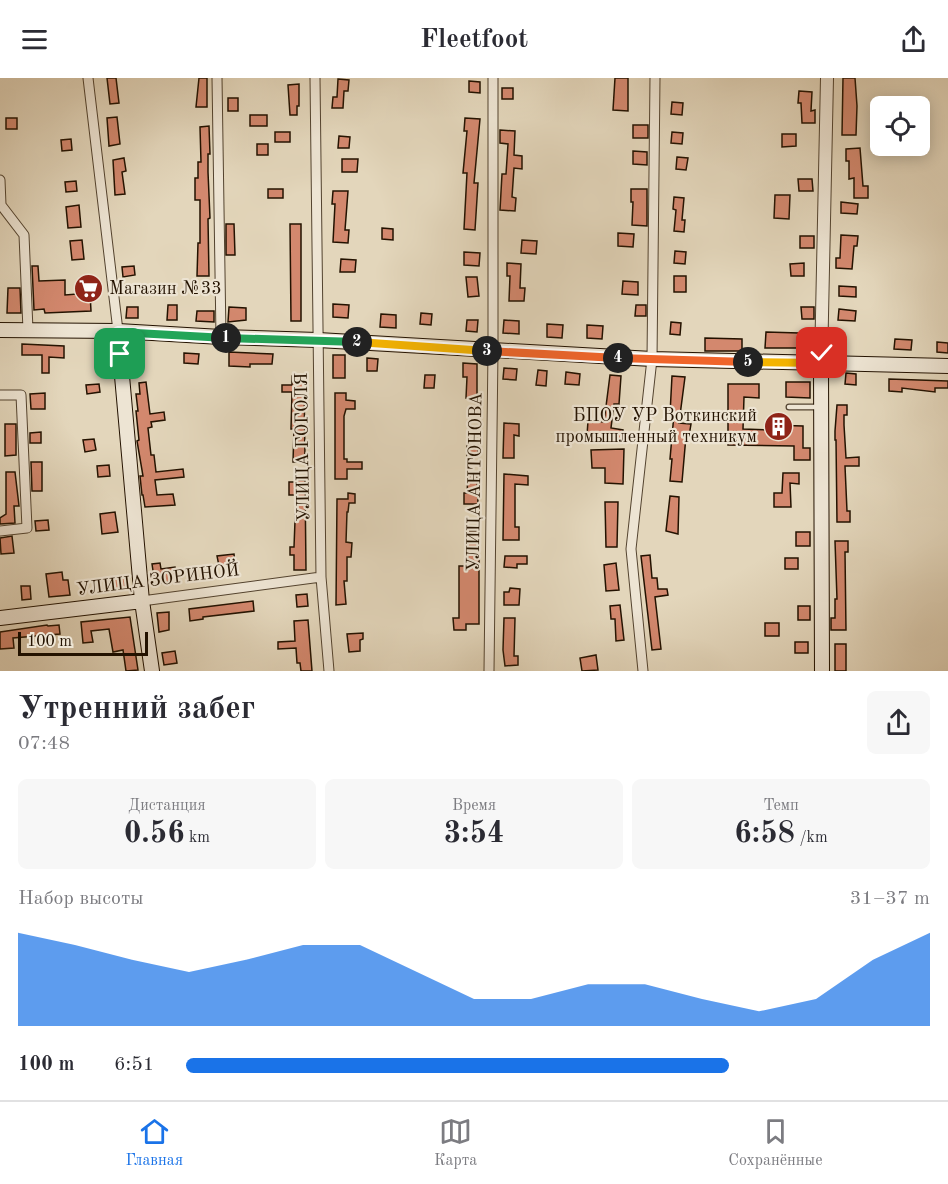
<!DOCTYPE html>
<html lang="ru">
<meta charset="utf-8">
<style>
:root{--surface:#fff;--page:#f7f7f7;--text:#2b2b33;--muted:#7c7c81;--line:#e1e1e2;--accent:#1a73e8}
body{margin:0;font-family:"Old Standard TT",serif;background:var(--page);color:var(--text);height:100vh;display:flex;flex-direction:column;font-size:22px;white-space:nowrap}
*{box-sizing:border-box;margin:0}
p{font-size:20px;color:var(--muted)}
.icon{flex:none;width:33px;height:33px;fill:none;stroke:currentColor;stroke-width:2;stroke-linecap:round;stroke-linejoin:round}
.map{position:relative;height:593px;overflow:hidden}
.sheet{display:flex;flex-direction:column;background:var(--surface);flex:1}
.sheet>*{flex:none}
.controls{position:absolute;left:870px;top:18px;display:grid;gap:12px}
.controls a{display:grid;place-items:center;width:60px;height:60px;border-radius:9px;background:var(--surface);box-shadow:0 3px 15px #0003;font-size:30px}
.scale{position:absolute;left:18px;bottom:15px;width:130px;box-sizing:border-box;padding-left:6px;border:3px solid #231200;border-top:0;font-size:16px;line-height:21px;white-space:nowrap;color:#231200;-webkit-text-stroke:4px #ede4d3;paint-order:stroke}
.pin{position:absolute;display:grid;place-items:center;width:51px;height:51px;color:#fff;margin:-26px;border-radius:12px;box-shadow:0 3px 9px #0006}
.km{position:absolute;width:30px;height:30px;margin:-15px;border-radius:50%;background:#222;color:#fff;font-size:16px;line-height:30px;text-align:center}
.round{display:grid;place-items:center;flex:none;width:63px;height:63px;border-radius:9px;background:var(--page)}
.overview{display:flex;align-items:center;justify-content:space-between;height:102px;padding:0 18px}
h1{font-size:33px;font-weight:800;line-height:45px}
.stats{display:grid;grid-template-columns:repeat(3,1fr);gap:9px;height:102px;padding:6px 18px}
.stats div{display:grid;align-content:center;border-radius:9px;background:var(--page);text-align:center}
.stats b{font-size:30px;font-weight:800}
.stats small{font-size:16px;font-weight:400}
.stats p{font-size:16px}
.chart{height:168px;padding:12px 18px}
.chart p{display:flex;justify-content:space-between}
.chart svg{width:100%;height:108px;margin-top:6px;fill:var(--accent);opacity:.7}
ul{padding:0 18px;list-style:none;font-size:20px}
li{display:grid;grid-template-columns:96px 72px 1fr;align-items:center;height:45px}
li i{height:15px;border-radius:8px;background:var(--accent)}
header{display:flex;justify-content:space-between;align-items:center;height:78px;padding:0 18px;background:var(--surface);font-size:27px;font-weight:800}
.menu{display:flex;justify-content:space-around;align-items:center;height:84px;border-top:2px solid var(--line);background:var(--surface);font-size:16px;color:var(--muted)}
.menu a{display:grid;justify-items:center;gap:3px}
.menu .selected{color:var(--accent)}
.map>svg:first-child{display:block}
.building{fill:#d3886e;stroke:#231200;stroke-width:1.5}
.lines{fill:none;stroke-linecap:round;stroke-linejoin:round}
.service-casing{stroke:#53432f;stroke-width:7}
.minor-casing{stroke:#53432f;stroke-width:11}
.tertiary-casing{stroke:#53432f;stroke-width:14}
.secondary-casing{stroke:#231200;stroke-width:16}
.service{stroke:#ede4d3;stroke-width:4.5}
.minor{stroke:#ede4d3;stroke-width:9}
.tertiary{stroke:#ede4d3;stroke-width:12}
.secondary{stroke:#ede4d3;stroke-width:14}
.split-1-casing{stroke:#fff;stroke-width:12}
.split-2-casing{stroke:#fff;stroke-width:12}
.split-3-casing{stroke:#fff;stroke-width:12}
.split-4-casing{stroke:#fff;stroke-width:12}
.split-5-casing{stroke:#fff;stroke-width:12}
.split-6-casing{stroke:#fff;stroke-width:12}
.split-1{stroke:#22a559;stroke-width:8}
.split-2{stroke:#22a559;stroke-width:8}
.split-3{stroke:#f5b400;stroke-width:8}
.split-4{stroke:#f0652b;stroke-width:8}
.split-5{stroke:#f0652b;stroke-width:8}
.split-6{stroke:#f5b400;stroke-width:8}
.labels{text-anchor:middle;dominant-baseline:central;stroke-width:4.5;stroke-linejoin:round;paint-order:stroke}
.poi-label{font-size:18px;fill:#231200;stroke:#ede4d3;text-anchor:start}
.street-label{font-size:18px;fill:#231200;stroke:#ede4d3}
</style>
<header><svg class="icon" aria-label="menu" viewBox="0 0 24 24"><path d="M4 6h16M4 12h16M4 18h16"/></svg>Fleetfoot<svg class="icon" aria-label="share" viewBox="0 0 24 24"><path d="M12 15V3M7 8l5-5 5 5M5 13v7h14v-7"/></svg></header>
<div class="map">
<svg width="948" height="593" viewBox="0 0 948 593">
<rect width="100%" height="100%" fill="#e3d6bb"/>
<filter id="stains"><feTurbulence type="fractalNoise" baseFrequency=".00333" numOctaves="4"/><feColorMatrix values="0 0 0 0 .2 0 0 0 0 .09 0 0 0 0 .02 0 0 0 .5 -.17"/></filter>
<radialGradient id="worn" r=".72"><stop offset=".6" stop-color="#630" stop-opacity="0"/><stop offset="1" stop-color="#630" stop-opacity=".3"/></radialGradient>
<path class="building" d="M107 0H116L119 25 110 26Z
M199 0H207V29H196Z
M615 0H628V33L613 32Z
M843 0H855L857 28 856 57H842Z
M338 1 349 2 348 13H344L343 30H332L333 19H337Z
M469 3 480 4V15L469 14Z
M299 6V28H297V37H290L288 7Z
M502 10H513V21H502Z
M799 13 812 14 811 33 815 32V45H802L801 25H798Z
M228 20H238V33H228Z
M672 24 683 25 682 37 671 36Z
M250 37H267V48H250Z
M117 39 120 66 109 68 107 40Z
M6 40H17V51H6Z
M465 40 480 41 474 105H478L475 152 464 151 467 95H463L467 53H464Z
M633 47H648V60H633Z
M209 48 210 76H208V94L210 140 208 141 209 198H197L198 165H200V122H195V100H198V84H201L200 49Z
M500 52 515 53 514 77 522 78V91L514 90 512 119 516 120 515 133 500 132 502 96H506L508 66 500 65Z
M275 54H290V64H275Z
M672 54 683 55 682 66 671 65Z
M782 56H796V68L782 69Z
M339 58 350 59 349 70H338Z
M71 61 72 72 62 73 61 62Z
M257 66H268V77H257Z
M860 70 863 108H868V120H854V100L849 101V83H846V71Z
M633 73 647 74V87L633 86Z
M677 79 688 80 686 92 676 91Z
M124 80 126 93 122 94 125 116 115 117 113 82Z
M342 81H358L357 94H342Z
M798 101H812L813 113H799Z
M76 103 77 113 66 114 65 104Z
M268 111H283V120H268Z
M631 111H647V148L632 147 633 124H631Z
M333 113H348L345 152H349L348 165 333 164 335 126H332Z
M775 117H790L789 141 774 140Z
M674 119 684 120 682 142H685L684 154 674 153 676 132 673 131Z
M841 124 858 126 857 136 841 135Z
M79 127 81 149 68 150 66 129Z
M226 146H234L235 177H226Z
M290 146H301V243H291Z
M382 150 393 151V162L382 161Z
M618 155 634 156 633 169 618 168Z
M841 157 858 158 857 168H854L852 191 836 190V180H840Z
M800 158H814V170H800Z
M82 162 84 181 72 182 70 163Z
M522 162 537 163 536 176 521 175Z
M675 173 686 174 685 186 674 185Z
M464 174 480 175 479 188 464 187Z
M341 181 356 182 355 194H340Z
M507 185 521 186 520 210H525L524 223H509L510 198H507Z
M804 185V198H791L790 186Z
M32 188H38L39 203 65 202V217L90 215 91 233 45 235 44 231 34 232Z
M134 188 135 197 123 199 122 189Z
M674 198H686V214H674Z
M466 199H477L479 218 468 219Z
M623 203 638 204V217L622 216Z
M839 208 856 209V219L839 218Z
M8 210H20L21 235H7Z
M333 226 349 227 348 240 333 239Z
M168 227H177V242H167Z
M636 227H646V238H635Z
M127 229H138V240H126Z
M229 229 246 230V242L228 244Z
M801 229H814V241H802Z
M839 231 856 233 855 243 838 242Z
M197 233H214V244L196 243Z
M421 235 432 236 431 247 420 246Z
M381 236 396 237V250L380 249Z
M467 242H478L477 254 466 253Z
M504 242 519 243V256L503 255Z
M671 244 681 245 680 257 670 256Z
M547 246 563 247 562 260 547 259Z
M587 247 603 248 602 261 587 260Z
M766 254 799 255V270H765Z
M705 260 742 261V273H705Z
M895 261 912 262 911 272 894 271Z
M937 264 948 265V275L937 274Z
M22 266 64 268V280L49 279V295H42V277H22Z
M229 274 273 276 272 286H250V289L229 288Z
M184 275 199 276 198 286 184 285Z
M333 277H345V300H333Z
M367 280 378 281 377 293H367Z
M463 285 477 286V321L466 320 467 299H463Z
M504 290 517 291 516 302 503 301Z
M538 292 547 293 546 308 536 307Z
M566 294 580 296 579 307 565 306Z
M846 295 856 296V307L845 306Z
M425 297H435L434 310H424Z
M610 297 621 298 619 326H614L611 350 623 352V361L587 357 588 343 604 344Z
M292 298H304L305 384H293L294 351H291L292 314H282V307H292Z
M672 298 685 299 679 345 691 346 689 358H686L682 404 670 403 672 381H670L674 336H670Z
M889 301 948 303V310H935V314L902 310V314L889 313Z
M146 304 150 336 164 334 165 342 151 344 152 349 148 350 151 377H154L156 394 183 391 184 399 155 402 157 417 173 416 175 427 145 429 143 417H142L140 398H143L137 363 139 362 136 333H138L136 316H140L139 305Z
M786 304H810V320L786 319Z
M99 306 100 314 87 316 86 307Z
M728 306H759V320L744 319 743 351 770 352V347L803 348V370H810V382H794V368L728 367Z
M45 315V331H31L30 316Z
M335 315H346V322L355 323V331H346L344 338V381H347V384H362V391H347V401H335Z
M837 327H847V337H844V347L846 380 859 379V388H845L847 433H850V444H837L836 362H835V353Z
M504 345 519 346V358L514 357V380H503Z
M5 346H16V377L5 378Z
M41 354V365H30V355Z
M94 361 96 372 85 374 83 362Z
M467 365H478V378H467Z
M624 371 623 406 605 405V390H592L591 372Z
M31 384H42V413H32Z
M109 387 110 398 98 399 97 388Z
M6 394H15L19 428H14L15 445 0 446V440L6 436Z
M783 395H799V406L790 405 791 429H774V415H782Z
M504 396 528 398V407L515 406V449H519V462H503Z
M468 398H477L478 426H464V415H467Z
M295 402H305L306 492H294V477H290V469H294L296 417H289V404H295Z
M348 415 355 416V425H349L348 434H347L346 464 352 465 351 479H347V503H344L346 526 336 527 337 421H348Z
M670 418 679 419 678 456 666 453Z
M605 424H618L617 469H606Z
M115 434 118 454 102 456 100 436Z
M48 442 49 452 36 453 35 443Z
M467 453H479V546H466V552H454L453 540H459V488H468Z
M796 454H810V468H796Z
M12 458 14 475 1 476 0 460Z
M835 463H848V474H845L846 552H831V540H835V521H837Z
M234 476 235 486 219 488 217 478Z
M650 477 652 500H657L658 511H667L668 517 655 519 661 571 652 572 641 478Z
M505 478H527V486H517V490L504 489Z
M785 480H798V491H785Z
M160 485 161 491 175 489 177 503 155 506 152 486Z
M616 485 619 512 606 513 604 487Z
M62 494 63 502H68L70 517 49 519 46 496Z
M125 499 126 511 114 512 113 501Z
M21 508H30L31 521 22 522Z
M510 510 520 511 519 527H504V514H509Z
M307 516 308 528 297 529 296 517Z
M253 523 254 533 203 539V541L190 543 189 531Z
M620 527 624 562 616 563 615 541H611L610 528Z
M798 528H810V542H798Z
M169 534V552L159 554 157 535Z
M130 539 138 592 126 593 123 572 113 574 109 551 91 553 93 564 83 565 81 544Z
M504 540H515L514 578H518V587L505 588 503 572Z
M308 542 312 593H301L300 585H297L296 570 278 571V564L295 563 294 543Z
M765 545H779V558H765Z
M47 547 48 548 59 547 60 556 13 560 14 570 0 571V554Z
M363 555V561L360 562V573L349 574 347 556Z
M795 564H808V575H795Z
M835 566H846V593H835Z
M175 573 177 585 164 587 162 575Z
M596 577 598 592 582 593 580 580Z"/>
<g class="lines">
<defs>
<path id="service" d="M789 329H819"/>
<path id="minor" d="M88 0 118 253
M217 0 221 259
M315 0 321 499 329 593
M0 102 1 127 24 157 28 252
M0 317H21L27 450 0 453
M142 523 321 499
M489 593 493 273V0
M643 593 631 471 652 281 655 0"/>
<path id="tertiary" d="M821 285 827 0"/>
<path id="secondary" d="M0 252 118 253 221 259 318 262 652 281 948 288
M118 253 142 523 152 593
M821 285 822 593
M0 540 142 523"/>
</defs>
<use href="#service" class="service-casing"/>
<use href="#minor" class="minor-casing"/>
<use href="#tertiary" class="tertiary-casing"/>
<use href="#secondary" class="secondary-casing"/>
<use href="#service" class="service"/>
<use href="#minor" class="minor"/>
<use href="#tertiary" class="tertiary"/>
<use href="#secondary" class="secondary"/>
</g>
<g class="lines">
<defs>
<path id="split-1" d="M120 276 118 254 226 260"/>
<path id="split-2" d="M226 260 357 264"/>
<path id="split-3" d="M357 264 487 273"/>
<path id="split-4" d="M487 273 618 280"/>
<path id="split-5" d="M618 280 748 284"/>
<path id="split-6" d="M748 284 821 285 822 275"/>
</defs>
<use href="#split-1" class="split-1-casing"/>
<use href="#split-2" class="split-2-casing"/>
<use href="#split-3" class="split-3-casing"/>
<use href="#split-4" class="split-4-casing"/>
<use href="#split-5" class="split-5-casing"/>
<use href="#split-6" class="split-6-casing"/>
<use href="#split-1" class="split-1"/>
<use href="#split-2" class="split-2"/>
<use href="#split-3" class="split-3"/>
<use href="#split-4" class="split-4"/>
<use href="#split-5" class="split-5"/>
<use href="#split-6" class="split-6"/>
</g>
<defs>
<symbol id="supermarket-disc" viewBox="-11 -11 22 22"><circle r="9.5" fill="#8f2418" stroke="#ede4d3"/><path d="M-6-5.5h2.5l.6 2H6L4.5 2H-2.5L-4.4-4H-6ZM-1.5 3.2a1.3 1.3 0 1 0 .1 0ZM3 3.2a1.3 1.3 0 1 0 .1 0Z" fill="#fff"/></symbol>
<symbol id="building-disc" viewBox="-11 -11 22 22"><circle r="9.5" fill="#8f2418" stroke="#ede4d3"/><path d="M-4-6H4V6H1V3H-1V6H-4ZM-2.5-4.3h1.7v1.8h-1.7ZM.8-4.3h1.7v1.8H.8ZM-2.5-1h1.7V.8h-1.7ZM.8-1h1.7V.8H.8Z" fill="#fff"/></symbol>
</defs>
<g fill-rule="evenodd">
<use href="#supermarket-disc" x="72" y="194" width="33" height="33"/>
<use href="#building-disc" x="762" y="332" width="33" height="33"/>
</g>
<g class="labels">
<g class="poi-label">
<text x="109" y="211">Магазин №33</text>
<text x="757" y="338" text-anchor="end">БПОУ УР Воткинский<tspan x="757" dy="21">промышленный техникум</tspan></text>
</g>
<g class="street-label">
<text transform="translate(303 369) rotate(-91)">УЛИЦА ГОГОЛЯ</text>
<text transform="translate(475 404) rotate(-89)">УЛИЦА АНТОНОВА</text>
<text transform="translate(158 502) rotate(-7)">УЛИЦА ЗОРИНОЙ</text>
</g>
</g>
<rect width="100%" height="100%" filter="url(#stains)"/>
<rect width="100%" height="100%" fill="url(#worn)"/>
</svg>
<div class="controls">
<a><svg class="icon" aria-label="locate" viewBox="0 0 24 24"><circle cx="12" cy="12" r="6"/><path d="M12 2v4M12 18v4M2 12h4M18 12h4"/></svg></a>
</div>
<div class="scale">100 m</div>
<div class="pin" style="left:120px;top:276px;background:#1e9e55"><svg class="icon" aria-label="arrive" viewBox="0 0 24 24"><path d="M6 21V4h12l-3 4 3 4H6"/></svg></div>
<div class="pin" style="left:822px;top:275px;background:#d93025"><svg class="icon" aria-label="check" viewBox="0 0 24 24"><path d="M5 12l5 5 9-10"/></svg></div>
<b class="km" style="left:226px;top:260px">1</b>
<b class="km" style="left:357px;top:264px">2</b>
<b class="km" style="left:487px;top:273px">3</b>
<b class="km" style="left:618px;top:280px">4</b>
<b class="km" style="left:748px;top:284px">5</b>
</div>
<section class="sheet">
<div class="overview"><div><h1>Утренний забег</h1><p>07:48</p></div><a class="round"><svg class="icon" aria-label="share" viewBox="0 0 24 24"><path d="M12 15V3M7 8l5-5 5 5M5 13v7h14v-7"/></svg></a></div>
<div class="stats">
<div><p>Дистанция</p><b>0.56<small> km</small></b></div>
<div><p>Время</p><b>3:54</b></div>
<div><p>Темп</p><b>6:58<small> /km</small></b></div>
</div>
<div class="chart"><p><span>Набор высоты</span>31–37 m</p>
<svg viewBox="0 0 160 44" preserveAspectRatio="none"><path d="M0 44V6L10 11L20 17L30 22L40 17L50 11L60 11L70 22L80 33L90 33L100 27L110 27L120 33L130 38L140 33L150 17L160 6V44z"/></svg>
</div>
<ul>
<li><b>100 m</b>6:51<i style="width:73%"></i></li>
</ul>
</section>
<nav class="menu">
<a class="selected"><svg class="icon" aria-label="home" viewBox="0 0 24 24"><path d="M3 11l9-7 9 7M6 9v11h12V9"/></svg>Главная</a>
<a><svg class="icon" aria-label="map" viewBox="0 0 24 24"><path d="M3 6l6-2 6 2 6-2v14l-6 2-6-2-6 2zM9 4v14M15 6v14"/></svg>Карта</a>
<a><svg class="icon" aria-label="saved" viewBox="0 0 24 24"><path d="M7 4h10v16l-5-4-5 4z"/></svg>Сохранённые</a>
</nav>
